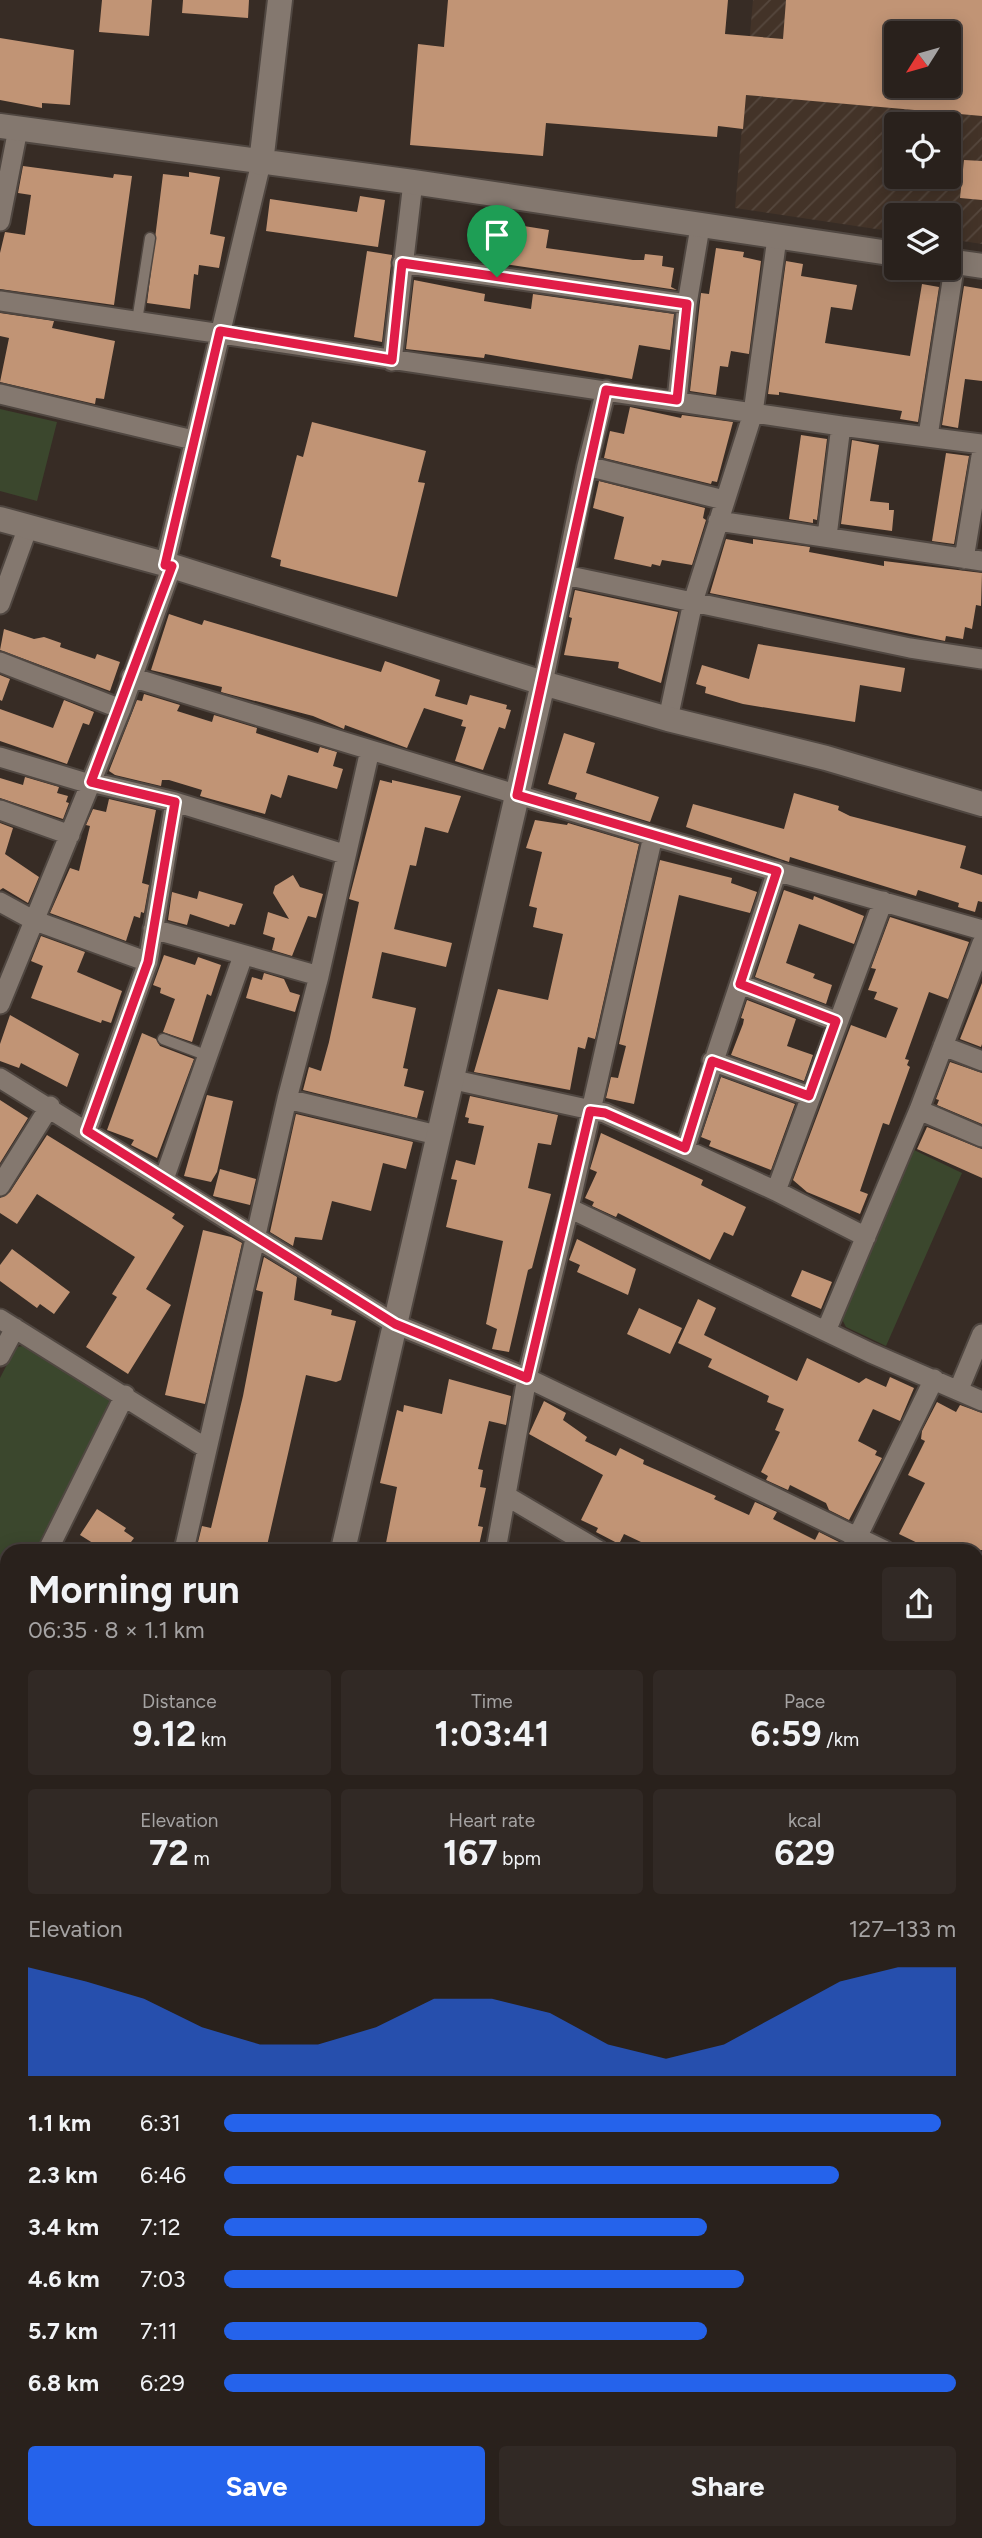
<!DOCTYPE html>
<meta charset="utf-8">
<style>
:root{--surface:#29211c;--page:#312925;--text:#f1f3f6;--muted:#a5a3a3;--line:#453e3b;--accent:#2563eb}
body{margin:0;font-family:Figtree,sans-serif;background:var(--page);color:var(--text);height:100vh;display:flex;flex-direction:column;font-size:26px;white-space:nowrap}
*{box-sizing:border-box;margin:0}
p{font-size:23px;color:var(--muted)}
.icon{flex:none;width:38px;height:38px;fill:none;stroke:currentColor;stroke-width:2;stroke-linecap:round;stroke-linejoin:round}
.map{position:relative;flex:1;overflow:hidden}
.drawer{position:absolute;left:0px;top:1544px;width:984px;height:996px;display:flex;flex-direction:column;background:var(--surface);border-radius:21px 21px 0 0;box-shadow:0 4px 18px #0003,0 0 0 2px var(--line)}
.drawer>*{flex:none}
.needle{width:46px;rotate:233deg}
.controls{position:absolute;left:884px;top:21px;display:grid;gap:14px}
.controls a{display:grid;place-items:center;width:77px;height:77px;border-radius:7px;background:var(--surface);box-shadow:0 4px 18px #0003,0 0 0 2px var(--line);font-size:35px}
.pin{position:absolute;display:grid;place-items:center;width:60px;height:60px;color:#fff;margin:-72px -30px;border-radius:50% 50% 50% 0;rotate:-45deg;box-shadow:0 0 7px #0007}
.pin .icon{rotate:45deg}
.round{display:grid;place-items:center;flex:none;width:74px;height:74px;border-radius:7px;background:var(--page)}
.overview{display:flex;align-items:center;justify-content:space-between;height:119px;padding:0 28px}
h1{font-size:38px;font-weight:700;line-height:52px}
.metrics{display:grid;grid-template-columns:repeat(3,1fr);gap:10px;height:119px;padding:7px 28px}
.metrics div{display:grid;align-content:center;border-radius:7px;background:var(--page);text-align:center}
.metrics b{font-size:35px;font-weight:700}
.metrics small{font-size:19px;font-weight:400}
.metrics p{font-size:19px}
.chart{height:196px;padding:14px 28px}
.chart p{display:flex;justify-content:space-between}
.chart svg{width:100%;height:126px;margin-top:7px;fill:var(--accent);opacity:.7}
.primary-button{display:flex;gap:14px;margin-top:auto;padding:14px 28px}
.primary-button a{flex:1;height:80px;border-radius:7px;background:var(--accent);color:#fff;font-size:28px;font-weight:700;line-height:80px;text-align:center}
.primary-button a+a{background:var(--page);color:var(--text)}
ul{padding:0 28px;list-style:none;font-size:23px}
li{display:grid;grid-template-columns:112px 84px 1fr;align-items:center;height:52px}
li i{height:18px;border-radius:9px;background:var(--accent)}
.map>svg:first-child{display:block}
.industrial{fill:url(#industrial-furrows);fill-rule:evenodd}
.park{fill:#3b472d}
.building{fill:#c19475;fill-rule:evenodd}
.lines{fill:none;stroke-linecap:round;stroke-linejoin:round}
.service-casing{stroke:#504741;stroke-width:13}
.minor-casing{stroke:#504741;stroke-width:23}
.tertiary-casing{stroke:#504741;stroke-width:28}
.secondary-casing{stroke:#504741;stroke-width:30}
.service{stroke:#84786f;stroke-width:10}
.minor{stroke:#84786f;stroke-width:19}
.tertiary{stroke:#84786f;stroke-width:24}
.secondary{stroke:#84786f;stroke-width:26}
.route-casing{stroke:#fff;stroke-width:14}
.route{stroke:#e11d48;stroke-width:9}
</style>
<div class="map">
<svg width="982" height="2538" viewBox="0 0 982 2538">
<defs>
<pattern id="industrial-furrows" width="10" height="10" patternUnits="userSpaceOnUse" patternTransform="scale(1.75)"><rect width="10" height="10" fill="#433328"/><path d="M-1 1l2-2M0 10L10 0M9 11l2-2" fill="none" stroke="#55473d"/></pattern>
</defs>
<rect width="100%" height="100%" fill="#372c25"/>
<path class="industrial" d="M753 0H982V244L949 239 948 215H896V232L735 208ZM896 33H948V86H896ZM896 124H948V177H896Z"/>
<path class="park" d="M0 409 57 422 37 501 0 491Z
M912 1149 962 1173 886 1346 846 1327 841 1317Z
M23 1346 111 1400 113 1406 39 1550H7V1580L0 1575V1378L16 1347Z
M679 2532H800L812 2538H684Z"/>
<path class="building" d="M102 0H152L149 36 99 32Z
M183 0H249L248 18 182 13Z
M448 0H728L725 34 783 39 786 0H982V116L746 95 743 129 718 126 717 137 546 123 543 156 410 145 418 44 444 47ZM896 33H948V86H896Z
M0 38 74 50 70 105 42 103V108L0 100Z
M964 160 982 161V200L960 198Z
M23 166 113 178 114 174 132 176 114 305 0 289V253L5 232 25 235 31 195 18 193Z
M189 172 220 177 210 234 225 237 219 268 199 265 198 275 194 274 190 309 147 303 163 174 189 177Z
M360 196 385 200 378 247 266 231 270 199 357 212Z
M498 222 549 230 546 248 633 260H644L645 254 663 256 662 266 674 268 671 287 677 290 491 262Z
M716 248 744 252 743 257 761 261 749 354 731 351 728 367 720 366 716 395 690 391 701 293 709 294Z
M367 251 392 255 382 342 354 337Z
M786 261 803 264 801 276 857 285 852 310 831 307 825 343 910 356 922 284 939 287 918 422 900 419 902 411 779 392V395L768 394Z
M414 280 485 294 484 301 531 309 533 294 674 314 670 350 639 345 632 379 485 354 484 358 406 349Z
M964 286 982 289V381L965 379 958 428 942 425Z
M0 313 54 321 52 328 115 341 104 399 96 398 95 404 0 382 9 338 0 336Z
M630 407 681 418 682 415 733 422 717 482 712 481 711 484 604 458 610 431 624 434Z
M312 422 426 451 418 482 425 483 397 597 280 566 281 560 271 557 297 455 303 457Z
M801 435 827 439 817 520 813 519V523L789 519Z
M852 440 879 445 870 501 889 503V510H894L892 531 841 524Z
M946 453 969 456 954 544 932 541Z
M599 481 705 508 703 518 706 520 692 565 662 560 660 566 652 564 651 567 614 559 624 517 593 508Z
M726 539 753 544V539L810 547 809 552 884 566V561L982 573 981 606 976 605 972 629 965 627 963 639 946 636 945 641 710 593Z
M575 590 678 612 661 683 618 668 619 662 564 655 572 618 569 617Z
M169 614 202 625 204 620 381 672 385 661 440 680 435 696 467 705 470 695 507 705 506 709 511 710 505 729 499 727 483 770 455 761 466 727 461 726 463 720 424 708 407 748 345 725 344 729 313 716 221 692 222 687 151 670Z
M4 629 34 639 44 637 61 643 60 647 95 659 97 654 120 662 110 691 0 650Z
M758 644 905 668 901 692 860 685 855 722 743 704 705 693 706 687 696 684 702 665 749 679Z
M0 675 10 679 2 701 0 700Z
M144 694 180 705 177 711 212 722 214 715 257 728 256 733 318 753 320 747 337 752 333 766 343 769 337 789 288 775 281 798 271 794 265 814 200 796 202 790 169 780H162L161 786 115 775 109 771 137 700 142 701Z
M64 700 94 712 89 725 83 723 67 764 0 741V709L53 728Z
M564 733 595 743 586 773 659 797 650 822 575 799 577 793 548 784Z
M25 777 59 787 57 793 68 796 66 802 69 803 63 819 0 798V778L23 785Z
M380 780 392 783V780L461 796 448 833 425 827 416 866 410 865 394 929 452 943 446 967 382 952 372 998 416 1008 403 1068 408 1069 404 1086 424 1091 417 1118 303 1090 309 1067 321 1071 329 1042 359 902 349 899Z
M794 793 839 806 838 810 850 816 966 846 960 868 982 875V902L978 901 975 912 958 907 959 903 918 890 916 896 790 857 789 862 686 827 693 804 784 829Z
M109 799 156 810 142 883 149 885 144 913 141 912 140 918 134 916 126 941 50 913 70 868 79 871 90 826 86 825 93 809 106 812Z
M535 820 567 825 568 823 639 844 595 1039 588 1037 585 1049 578 1047 570 1090 474 1072 498 989 548 1000 563 934 533 927 537 908 529 906 542 852 526 848Z
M0 823 13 828 5 854 39 877 28 903 3 888 0 890Z
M660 860 732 878 731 883 757 892 750 913 679 895 634 1104 606 1098 611 1077 618 1078 626 1046 619 1044Z
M293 875 300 887 323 894 316 918 308 916 292 956 272 950 275 938 263 934 268 912 289 919 273 893 275 886Z
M784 890 813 900 814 896 864 916 854 944 799 924 786 963 815 974 813 978 832 985 826 1004 755 977Z
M199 891 243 904 235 925 230 924 229 927 190 914 187 925 168 920 172 892 197 899Z
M890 917 969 942 948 999 929 992 905 1059 909 1060 907 1065 910 1067 889 1125 883 1123 860 1191 868 1194 860 1214 807 1192 793 1180 851 1025 886 1038 898 1008 874 999 877 992 868 990 876 969 871 968Z
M41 936 85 952 77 972 122 991 111 1023 102 1020 101 1023 31 998 43 966 31 961Z
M164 955 195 965 198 957 221 965 211 996 207 994 192 1042 163 1032 175 999 160 993 161 988 153 985Z
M264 973 284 979 290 992 300 995 295 1012 246 998 252 977 262 980Z
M982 983V1044L981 1047 960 1039Z
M747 1000 796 1019 787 1046 813 1055 804 1081 731 1055 743 1024 744 1019 741 1018Z
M10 1015 79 1054 67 1087 21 1063 19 1068 0 1061V1044Z
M142 1033 156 1039 160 1046 194 1059 157 1158 131 1145 134 1140 107 1130Z
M950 1062 982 1073V1124L937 1105 939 1100 936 1099Z
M721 1077 795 1104 771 1170 709 1146 711 1141 701 1137Z
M207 1095 233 1101 217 1172 211 1182 184 1176Z
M470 1096 558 1115 551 1145 538 1143 528 1188 551 1194 532 1268 528 1270 509 1352 492 1349 497 1329 486 1324 503 1241 446 1227 457 1180 451 1179 456 1160 475 1165 484 1126 468 1123 469 1118 465 1117Z
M0 1100 28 1118 0 1163Z
M296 1114 413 1142 406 1169 383 1163 371 1211 332 1201 322 1240 295 1237 293 1246 270 1232Z
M927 1127 982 1149V1178L917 1149Z
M601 1133 703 1180 701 1185 746 1207 733 1236 724 1232 710 1260 618 1213 616 1217 592 1206 594 1202 585 1198 597 1172 590 1169Z
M47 1135 175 1214 172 1218 184 1226 146 1289 171 1305 128 1374 86 1347 117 1297 112 1294 135 1257 37 1194 17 1224 0 1213V1198L10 1192Z
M220 1169 256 1179 250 1205 213 1196Z
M203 1230 231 1237 242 1243 205 1404 165 1395Z
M577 1239 636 1269 628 1295 577 1272 580 1265 569 1260Z
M12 1249 70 1292 54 1314 40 1304 37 1308 0 1281V1265Z
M264 1257 297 1277 294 1300 332 1310 331 1315 356 1321 341 1380 336 1382 306 1375 266 1550H196L202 1526 211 1528 243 1396 263 1292 256 1290Z
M802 1270 832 1282 821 1309 791 1296Z
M698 1299 716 1308 704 1335 797 1381 807 1358 859 1383 866 1378 886 1387 890 1377 914 1388 900 1421 873 1409 858 1441 877 1451 875 1455 882 1458 849 1520 829 1510 826 1503 790 1485 788 1490 766 1480 768 1476 761 1472 780 1432 775 1430 784 1409 767 1402 769 1396 708 1367 712 1359 678 1343Z
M639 1308 682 1328 670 1354 627 1334Z
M449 1379 511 1396 506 1425 489 1421 478 1469 483 1470 480 1487 486 1488 478 1526 483 1527 478 1550 385 1548 397 1487 380 1483 397 1410 403 1412 404 1405 442 1414Z
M544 1401 566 1413 563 1420 587 1437 585 1441 616 1456 620 1448 644 1460 643 1464 716 1496 714 1499 749 1515 755 1502 777 1512 773 1519 815 1540 819 1532 839 1542 836 1550H770L764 1542 758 1544 755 1550H658L624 1534 619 1544 596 1532 598 1528 581 1520 603 1475 529 1434Z
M937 1402 956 1412 960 1405 982 1413V1550H932L899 1534 925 1483 908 1475 925 1441 921 1439 922 1431Z
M97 1509 126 1528 124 1531 134 1538 125 1550H104L80 1535Z"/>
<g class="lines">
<defs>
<path id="service" d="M137 321 150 238
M163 1039 208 1056
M762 1550 763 1549"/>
<path id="minor" d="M0 221 18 129
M402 263 687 304
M0 301 841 426 827 536
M392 361 413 182
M606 390 587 466 724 500
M0 394 193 440
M677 400 687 304 700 227
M841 426 982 444
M928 436 955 262
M718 521 982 561
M964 559 982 450
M165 565 261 163
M565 575 587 466
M0 604 28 527
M0 662 121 709
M131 677 653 836 982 930
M543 683 565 575 910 648 982 659
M668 719 693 602 753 413 777 238
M0 757 90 784
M91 782 175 802 344 854
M0 810 70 835
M0 902 33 920 148 962
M153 929 319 976 370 750
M740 984 836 1021
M0 1004 121 709 172 566
M943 1046 982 1061
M712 1061 809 1096
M0 1078 395 1324 527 1378 884 1550
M450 1079 605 1113 776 1191 866 1237
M287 1099 319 976
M919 1110 982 1137
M87 1131 148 962 175 802
M685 1148 777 871
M164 1179 243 956
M0 1186 50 1106
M776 1191 883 901
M569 1208 871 1353 982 1401
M0 1319 206 1448
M826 1331 919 1110 982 943
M0 1356 15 1328
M959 1389 982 1334
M508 1497 598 1550
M48 1550 125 1395
M184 1550 287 1099 437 1135
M496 1550 527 1378 569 1208 653 836
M851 1550 934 1379
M0 1584 7 1588
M976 1596 982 1599
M0 1669 7 1675
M976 1773 982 1776
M0 1776 7 1770
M0 1799 7 1803
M976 1950 982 1946
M976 2067 982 2063
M976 2244 982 2262
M976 2423 982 2429
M0 2445 7 2447
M326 2532 345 2538
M586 2532 589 2538
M951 2532 956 2538
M470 2538 471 2532"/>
<path id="tertiary" d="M0 126 413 182 896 254
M261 163 280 0
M948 261 982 266
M0 519 172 566 543 683 668 719 826 758 982 804
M343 1550 543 683"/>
<path id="secondary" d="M0 2281 7 2283
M861 2532 869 2538"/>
</defs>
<use href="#service" class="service-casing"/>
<use href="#minor" class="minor-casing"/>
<use href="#tertiary" class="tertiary-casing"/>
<use href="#secondary" class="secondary-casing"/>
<use href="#service" class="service"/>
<use href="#minor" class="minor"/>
<use href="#tertiary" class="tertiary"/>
<use href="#secondary" class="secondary"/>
</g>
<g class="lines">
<defs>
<path id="route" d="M402 263 687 304 677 400 606 390 517 795 777 871 740 984 836 1021 809 1096 712 1061 685 1148 605 1113 590 1111 527 1378 395 1324 87 1131 148 962 175 802 91 782 172 566 165 565 220 331 392 360Z"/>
</defs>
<use href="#route" class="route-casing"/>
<use href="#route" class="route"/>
</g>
</svg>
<div class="controls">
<a><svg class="needle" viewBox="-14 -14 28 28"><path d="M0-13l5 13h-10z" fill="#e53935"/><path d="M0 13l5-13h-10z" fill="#a5a3a3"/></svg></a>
<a><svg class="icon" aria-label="locate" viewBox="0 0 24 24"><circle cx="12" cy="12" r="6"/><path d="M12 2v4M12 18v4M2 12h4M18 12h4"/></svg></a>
<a><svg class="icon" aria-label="layers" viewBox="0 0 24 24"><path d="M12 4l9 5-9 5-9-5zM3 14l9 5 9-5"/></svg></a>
</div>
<div class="pin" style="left:497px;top:277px;background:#1e9e55"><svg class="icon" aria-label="arrive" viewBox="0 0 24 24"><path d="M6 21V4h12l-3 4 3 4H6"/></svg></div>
<section class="drawer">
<div class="overview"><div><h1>Morning run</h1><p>06:35 · 8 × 1.1 km</p></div><a class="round"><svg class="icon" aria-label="share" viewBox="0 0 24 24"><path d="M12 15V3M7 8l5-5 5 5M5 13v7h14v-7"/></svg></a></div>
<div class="metrics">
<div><p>Distance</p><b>9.12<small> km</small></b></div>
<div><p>Time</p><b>1:03:41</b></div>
<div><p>Pace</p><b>6:59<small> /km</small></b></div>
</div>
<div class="metrics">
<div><p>Elevation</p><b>72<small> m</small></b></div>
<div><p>Heart rate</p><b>167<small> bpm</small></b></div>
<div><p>kcal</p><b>629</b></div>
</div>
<div class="chart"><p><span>Elevation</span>127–133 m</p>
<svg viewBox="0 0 160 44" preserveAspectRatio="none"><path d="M0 44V6L10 11L20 17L30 27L40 33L50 33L60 27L70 17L80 17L90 22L100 33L110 38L120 33L130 22L140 11L150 6L160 6V44z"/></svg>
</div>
<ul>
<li><b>1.1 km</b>6:31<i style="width:98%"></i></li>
<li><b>2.3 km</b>6:46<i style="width:84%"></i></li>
<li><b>3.4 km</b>7:12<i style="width:66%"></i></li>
<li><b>4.6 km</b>7:03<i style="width:71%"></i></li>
<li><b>5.7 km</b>7:11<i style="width:66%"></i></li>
<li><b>6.8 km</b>6:29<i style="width:100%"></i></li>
</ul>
<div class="primary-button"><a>Save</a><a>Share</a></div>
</section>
</div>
